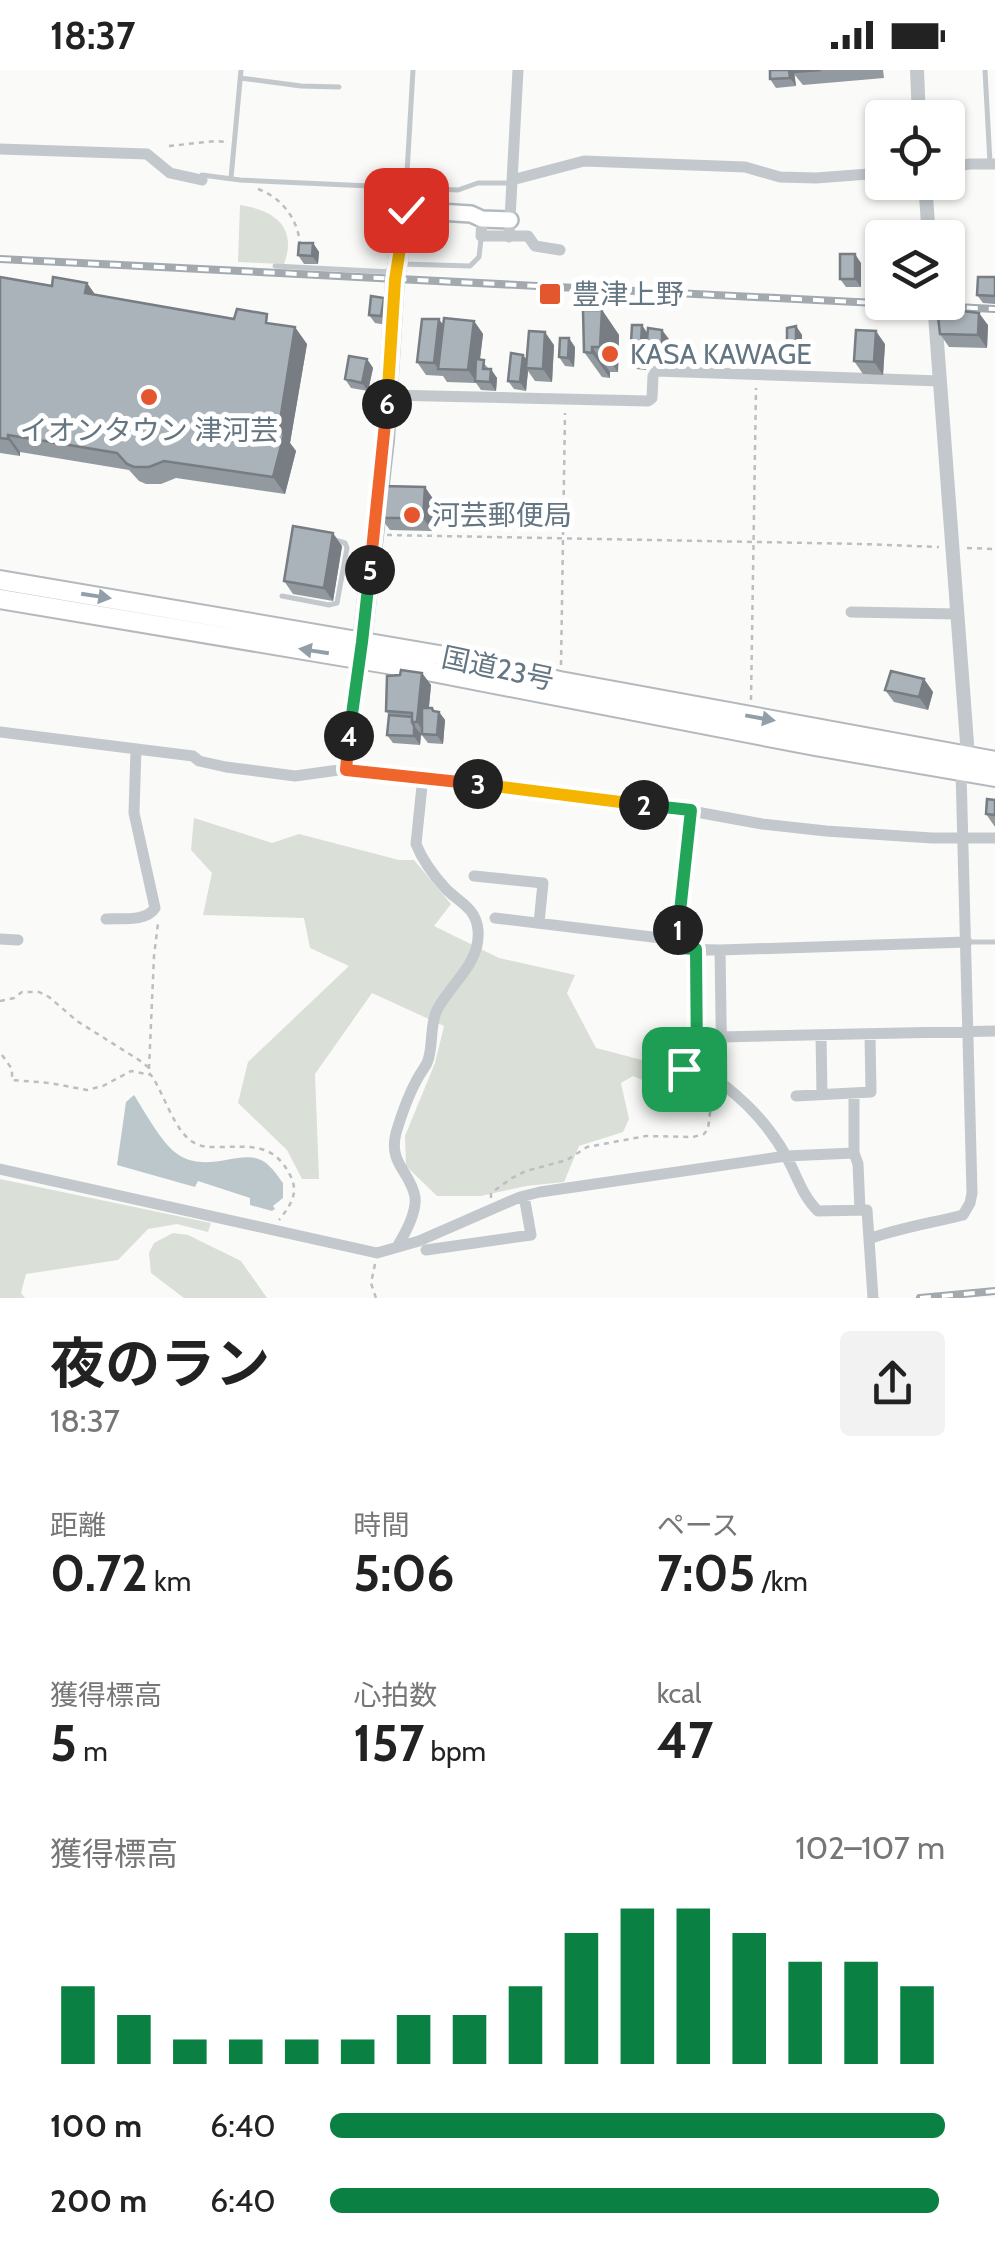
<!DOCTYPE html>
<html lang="ja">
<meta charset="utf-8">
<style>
:root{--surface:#fff;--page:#f2f2f2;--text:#222;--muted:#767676;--accent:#0b8043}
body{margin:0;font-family:Cabin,"Noto Sans JP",sans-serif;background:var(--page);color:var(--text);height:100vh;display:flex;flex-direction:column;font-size:38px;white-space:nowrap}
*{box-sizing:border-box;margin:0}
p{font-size:32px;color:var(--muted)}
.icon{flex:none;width:55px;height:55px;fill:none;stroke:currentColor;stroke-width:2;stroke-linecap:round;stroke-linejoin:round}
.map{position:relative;height:1228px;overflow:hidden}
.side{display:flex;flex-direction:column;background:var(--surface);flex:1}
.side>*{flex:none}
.tools{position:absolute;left:865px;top:30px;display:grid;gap:20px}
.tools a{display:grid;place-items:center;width:100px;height:100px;border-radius:10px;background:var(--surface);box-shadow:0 2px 8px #0004;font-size:50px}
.pin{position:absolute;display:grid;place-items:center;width:85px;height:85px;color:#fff;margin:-42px;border-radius:20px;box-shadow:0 5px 15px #0006}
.km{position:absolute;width:50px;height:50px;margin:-25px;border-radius:50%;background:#222;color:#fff;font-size:28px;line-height:50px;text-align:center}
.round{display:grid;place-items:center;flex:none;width:105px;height:105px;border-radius:10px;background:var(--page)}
.headline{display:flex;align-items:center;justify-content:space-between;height:170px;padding:0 50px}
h1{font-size:55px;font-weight:700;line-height:75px}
.stats{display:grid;grid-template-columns:repeat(3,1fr);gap:15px;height:170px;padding:10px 50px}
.stats div{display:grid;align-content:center}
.stats b{font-size:50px;font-weight:700}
.stats small{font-size:28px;font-weight:400}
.stats p{font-size:28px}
.chart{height:280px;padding:20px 50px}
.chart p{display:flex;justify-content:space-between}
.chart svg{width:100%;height:180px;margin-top:10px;stroke:var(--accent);stroke-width:6}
ul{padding:0 50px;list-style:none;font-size:32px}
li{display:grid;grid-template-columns:160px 120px 1fr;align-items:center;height:75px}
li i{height:25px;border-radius:12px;background:var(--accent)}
.status{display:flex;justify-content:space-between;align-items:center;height:70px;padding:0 50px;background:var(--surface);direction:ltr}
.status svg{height:28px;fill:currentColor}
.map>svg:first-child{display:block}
.green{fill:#dadfd7}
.water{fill:#bbc7cb}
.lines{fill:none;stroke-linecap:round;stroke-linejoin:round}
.secondary-casing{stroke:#b3babf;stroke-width:20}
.trunk-casing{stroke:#b4b9bd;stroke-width:22}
.path{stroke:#bbbfc2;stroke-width:2.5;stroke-dasharray:5 5;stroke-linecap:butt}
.service{stroke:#c3c8cc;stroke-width:5}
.minor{stroke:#c3c8cc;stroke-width:11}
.tertiary{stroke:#c3c8cc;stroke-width:14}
.secondary{stroke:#fff;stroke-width:15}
.trunk{stroke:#fff;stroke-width:18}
.rail-casing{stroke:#a2aab0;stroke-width:8}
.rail{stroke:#fff;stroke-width:4;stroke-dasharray:11;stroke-linecap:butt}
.wall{fill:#929a9f}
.shaded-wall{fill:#777d82}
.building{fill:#aab3b9;stroke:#777d82;stroke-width:2.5}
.oneway{fill:#939fa8}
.split-1-casing{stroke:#fff;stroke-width:20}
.split-2-casing{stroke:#fff;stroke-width:20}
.split-3-casing{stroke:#fff;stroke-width:20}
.split-4-casing{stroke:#fff;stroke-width:20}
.split-5-casing{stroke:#fff;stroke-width:20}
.split-6-casing{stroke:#fff;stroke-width:20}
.split-7-casing{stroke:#fff;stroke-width:20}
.split-1{stroke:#22a559;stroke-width:12}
.split-2{stroke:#22a559;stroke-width:12}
.split-3{stroke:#f5b400;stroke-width:12}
.split-4{stroke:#f0652b;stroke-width:12}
.split-5{stroke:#22a559;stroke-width:12}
.split-6{stroke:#f0652b;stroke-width:12}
.split-7{stroke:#f5b400;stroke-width:12}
.poi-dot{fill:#e4572e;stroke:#fff;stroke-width:4}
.labels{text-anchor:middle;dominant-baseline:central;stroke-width:10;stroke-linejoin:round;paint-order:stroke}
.poi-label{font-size:28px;fill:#657683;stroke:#fff;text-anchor:start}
.street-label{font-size:28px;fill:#657683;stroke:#fff}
</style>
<div class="status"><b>18:37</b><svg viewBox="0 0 49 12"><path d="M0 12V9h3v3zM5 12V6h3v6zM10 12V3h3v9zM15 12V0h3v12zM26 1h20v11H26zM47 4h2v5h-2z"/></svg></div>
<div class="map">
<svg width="995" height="1228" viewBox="0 0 995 1228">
<rect width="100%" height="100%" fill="#fafaf8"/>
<path class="green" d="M240 135C274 140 298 157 284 194L238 192Z
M194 748 272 773 299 764 399 790H414L451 834 434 856 499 888 575 905 567 923 596 978 669 997 647 1012 633 1006 621 1013 629 1049 623 1062 579 1076 564 1112 526 1116 481 1126H437L406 1096 405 1066 435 993 444 956 372 923 315 1004 319 1109H302L287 1080 238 1033 248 992 349 896 310 878 304 848 203 845 212 803 191 780Z
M0 1109 211 1153 208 1162 177 1154 148 1159 118 1190 26 1204 21 1223 25 1228H0Z
M173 1163 188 1165 241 1191 267 1228H184L151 1203 149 1183 154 1173Z"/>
<path class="water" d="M134 1025C145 1042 161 1072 176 1083 205 1105 240 1079 261 1090 270 1094 277 1105 283 1113V1128L273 1136 275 1139 272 1141 250 1135V1128L198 1111 195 1117 117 1095 126 1032Z"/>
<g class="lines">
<defs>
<path id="secondary" d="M361 580 385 370 395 210 406 140 471 144 482 149 510 150"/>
<path id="trunk" d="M0 510 445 586 560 611 995 691
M0 529 417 599 815 676 995 707"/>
</defs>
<use href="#secondary" class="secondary-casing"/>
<use href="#trunk" class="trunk-casing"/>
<path class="path" d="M169 76 215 71 228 72
M258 119C282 128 297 148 300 173
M387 465 863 474 939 477
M967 478 995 479
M561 595 565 343
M751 630 756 318
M0 931 14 928 22 922H39L49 927 77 951 139 990 148 997 150 1004
M2 985 12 999V1010L50 1013 87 1020 103 1016 131 1001 151 1005C164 1023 174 1061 193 1072 200 1077 208 1077 216 1077 248 1077 274 1071 291 1107 299 1124 290 1136 279 1150
M149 999 154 886 158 853
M658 1021 666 1007 686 998
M491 1128V1123L512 1108 526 1101 567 1090 587 1077 646 1066 693 1067 704 1064 708 1059 711 1035 705 1020 693 1007
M375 1194 371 1213 376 1228"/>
<path class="service" d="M985 0 990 93
M240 8 301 16 339 17
M202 105 240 110 458 120 478 113H509
M231 108 241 0
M405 137 413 0
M402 194 470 196 479 187 481 169
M275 196 392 202
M282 526 329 535 337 533 347 478 345 473 335 470
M970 872H995"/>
<path class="minor" d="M0 79 147 84 170 103 202 110
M948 97 970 94H995
M512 110 584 91 745 97 780 107 816 108 882 103
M482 149 481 166H528L535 176 560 180
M509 167 518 0
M388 325 648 331 652 328 653 306 656 301 940 311
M851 542 957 544
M0 662 193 686 199 691 226 697 295 706 346 699 423 706 691 741 762 754 826 761 932 768H995
M346 699 360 589
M691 741 676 879 720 880 967 872
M474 806 543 813 539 853
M495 848 677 870
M106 849C121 848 146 852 155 838L134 743 136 679
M0 869 18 870
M695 879 697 995C733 1020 764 1046 786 1086 797 1105 802 1126 818 1141L867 1140 873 1228
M720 880 722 1013
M821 965 822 1024
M721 967 995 961
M854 1023V1083
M796 1026 871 1022 870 964
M0 1099 377 1183 419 1171 520 1127 540 1122 786 1086 854 1083 858 1094 860 1140
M869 1169C899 1158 932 1153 963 1145L970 1133 972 1123 961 701
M397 1177C405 1164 417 1143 415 1127 411 1102 388 1094 396 1063 402 1043 409 1023 419 1006 422 1001 425 997 427 993 434 976 429 957 437 940 451 913 481 893 478 860 476 838 460 833 446 819 435 807 422 789 416 774L423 706
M426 1180 531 1165 524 1126"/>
<path class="tertiary" d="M917 0 919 48
M925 112 929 168
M934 232 967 673V686L963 695"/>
<use href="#secondary" class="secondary"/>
<use href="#trunk" class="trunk"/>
<defs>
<path id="rail" d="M0 189 995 239
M920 1228 995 1221"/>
</defs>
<use href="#rail" class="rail-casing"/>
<use href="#rail" class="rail"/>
</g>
<path class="wall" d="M770 0H883L884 8 803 15 794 4 796 16 776 18 770 9Z
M313 173 319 182 318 194H304L298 185Z
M861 193V217H846L840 209Z
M0 207 52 216 87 213 95 225 234 249 274 254 307 274 290 373 296 381 285 424 176 408 161 414H146L139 411 129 400 20 382V386L0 383Z
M995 207V234L983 233 977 225Z
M390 236 387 255 375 253 369 245Z
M602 240 619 265 618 302H610V308L602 307 584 282Z
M474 251 483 264 480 289 497 308 496 321 481 320 476 313 447 312 443 306 426 305 417 292 443 255Z
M988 255 987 278 949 277 940 264Z
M796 256 802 265V284H793L787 275Z
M647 263 669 269 668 295 652 293 647 285 646 300 636 299 630 290Z
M885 274 883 305 863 304 854 291Z
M554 275 552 312 535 311 528 301 526 321 514 319 508 311 523 285 527 290Z
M575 277 574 297 565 296 559 287Z
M367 289 373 298 368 321 351 318 345 309Z
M434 430 432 461 390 460 381 448Z
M342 476 333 531 293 524 284 511Z
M422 603 431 615 429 638 439 642 445 650 443 674 428 673 421 664 420 675 393 673 387 665 389 645 386 641Z
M924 609 933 622 928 640 894 632 885 620Z
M995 730V757L986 744Z"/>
<path class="shaded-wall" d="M789 0H794L796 16 790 8Z
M313 173 319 182 318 194 312 186Z
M855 184 861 193V217L855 209Z
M87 213 99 230 85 223Z
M384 228 390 236 387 255 381 246Z
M602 240 619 265 618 302 600 277Z
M979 243 988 255 987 278 978 265Z
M439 249 448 262 438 299 443 306 434 293Z
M474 251 483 264 477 313 468 300Z
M642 255 648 264 646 300 640 291Z
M796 256 802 265V284L796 276Z
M295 257 307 274 290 373 296 381 285 424 273 407 278 363Z
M662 260 669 269 668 295 662 286Z
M876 261 885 274 883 305 874 292Z
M545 262 554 275 552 312 543 299Z
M569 268 575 277 574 297 568 288Z
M592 277 610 302V308L592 283Z
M523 285 529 293 526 298 528 301 526 321 520 312Z
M367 289 373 298 368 321 362 313Z
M491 299 497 308 496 321 490 312Z
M8 365 20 382V386L8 369Z
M425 417 434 430 432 461 423 448Z
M333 463 342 476 333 531 324 518Z
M422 603 431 615 426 665 417 652Z
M924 609 933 622 928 640 919 627Z
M432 638 438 647 439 642 445 650 443 674 437 665Z
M414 656 421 664 420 675 414 666Z"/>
<path class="building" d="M770 0H789L790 8 770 9Z
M793 0H821L794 2Z
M299 173H313L312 186 298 185Z
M840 184H855V209H840Z
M881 185H882V220H879Z
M0 207 52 216 53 207 87 213 85 223 234 249 237 239 267 244 266 253 295 257 278 363 284 364 273 407 164 391 149 397H134L127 394 117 383 8 365V369L0 368Z
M978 207H995V226L977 225Z
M371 226 384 228 381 246 369 245Z
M937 238 979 243 978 265 940 264Z
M583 240H602L600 277H592V283L584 282Z
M444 248 474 251 468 300 438 299Z
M422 249H439L434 293 417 292Z
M632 255H642L640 291 630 290Z
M796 256V276L787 275V258Z
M648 258 662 260V286L646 284Z
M856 260 876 261 874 292 854 291Z
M529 261 545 262 543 299 526 298Z
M560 268H569L568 288 559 287Z
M511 283 523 285 520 312 508 311Z
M349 286 367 289 362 313 345 309Z
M476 289 484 290 483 299H491L490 312 475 311Z
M383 416 425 417 423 448H381Z
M293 456 333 463 324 518 284 511Z
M401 600 422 603 417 652H412V643L386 641 387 606 400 605Z
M891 601 924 609 919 627 885 620Z
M422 638H432L433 641 439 642 437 665 422 664Z
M389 645 412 647V652L414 656V666L387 665Z
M987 729 995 730V745L986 744Z"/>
<defs><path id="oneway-solid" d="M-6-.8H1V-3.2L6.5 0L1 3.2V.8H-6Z" transform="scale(2.5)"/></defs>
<g class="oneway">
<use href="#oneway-solid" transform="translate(96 526) rotate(9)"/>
<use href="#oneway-solid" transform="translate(314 581) rotate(-171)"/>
<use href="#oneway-solid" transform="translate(760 648) rotate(10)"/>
</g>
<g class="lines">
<defs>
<path id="split-1" d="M678 860 676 878 696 879 697 995 684 999"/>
<path id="split-2" d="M644 735 691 740 678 860"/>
<path id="split-3" d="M478 714 644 735"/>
<path id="split-4" d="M349 666 346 700 478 714"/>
<path id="split-5" d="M349 666 362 572 370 500"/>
<path id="split-6" d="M370 500 387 334"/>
<path id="split-7" d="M387 334 395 210 406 140"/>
</defs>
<use href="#split-1" class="split-1-casing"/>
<use href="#split-2" class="split-2-casing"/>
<use href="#split-3" class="split-3-casing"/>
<use href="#split-4" class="split-4-casing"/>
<use href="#split-5" class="split-5-casing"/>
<use href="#split-6" class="split-6-casing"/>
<use href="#split-7" class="split-7-casing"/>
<use href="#split-1" class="split-1"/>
<use href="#split-2" class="split-2"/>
<use href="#split-3" class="split-3"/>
<use href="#split-4" class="split-4"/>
<use href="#split-5" class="split-5"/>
<use href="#split-6" class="split-6"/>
<use href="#split-7" class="split-7"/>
</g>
<g class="poi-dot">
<rect x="538" y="212" width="24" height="24" rx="5"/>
<circle cx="610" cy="284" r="10"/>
<circle cx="149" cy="327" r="10"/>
<circle cx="412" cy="445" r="10"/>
</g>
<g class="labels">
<g class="poi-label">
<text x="572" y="224">豊津上野</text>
<text x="630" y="284">KASA KAWAGE</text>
<text x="149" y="360" text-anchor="middle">イオンタウン 津河芸</text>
<text x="432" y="445">河芸郵便局</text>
</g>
<g class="street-label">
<text transform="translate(498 598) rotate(12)">国道23号</text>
</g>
</g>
</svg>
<div class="tools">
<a><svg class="icon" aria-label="locate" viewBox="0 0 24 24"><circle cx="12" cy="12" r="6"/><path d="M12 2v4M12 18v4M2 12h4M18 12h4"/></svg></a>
<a><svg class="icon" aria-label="layers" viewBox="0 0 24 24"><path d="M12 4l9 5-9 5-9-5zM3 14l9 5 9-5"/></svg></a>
</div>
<div class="pin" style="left:684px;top:999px;background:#1e9e55"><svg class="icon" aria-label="arrive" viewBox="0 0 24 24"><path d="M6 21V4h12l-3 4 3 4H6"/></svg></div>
<div class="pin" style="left:406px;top:140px;background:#d93025"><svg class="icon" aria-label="check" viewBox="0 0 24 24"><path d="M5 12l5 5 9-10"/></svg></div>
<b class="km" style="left:678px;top:860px">1</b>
<b class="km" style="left:644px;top:735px">2</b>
<b class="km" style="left:478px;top:714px">3</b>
<b class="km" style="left:349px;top:666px">4</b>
<b class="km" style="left:370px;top:500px">5</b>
<b class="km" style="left:387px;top:334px">6</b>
</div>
<section class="side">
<div class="headline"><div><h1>夜のラン</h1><p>18:37</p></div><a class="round"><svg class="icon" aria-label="share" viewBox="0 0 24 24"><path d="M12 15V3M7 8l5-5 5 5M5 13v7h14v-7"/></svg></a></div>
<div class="stats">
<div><p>距離</p><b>0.72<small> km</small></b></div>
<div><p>時間</p><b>5:06</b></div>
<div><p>ペース</p><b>7:05<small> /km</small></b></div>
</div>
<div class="stats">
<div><p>獲得標高</p><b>5<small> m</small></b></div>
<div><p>心拍数</p><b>157<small> bpm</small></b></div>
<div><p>kcal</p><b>47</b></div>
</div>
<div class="chart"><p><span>獲得標高</span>102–107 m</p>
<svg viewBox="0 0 160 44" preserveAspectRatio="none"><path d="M5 44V25M15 44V32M25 44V38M35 44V38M45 44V38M55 44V38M65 44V32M75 44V32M85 44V25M95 44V12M105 44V6M115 44V6M125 44V12M135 44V19M145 44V19M155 44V25"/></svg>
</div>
<ul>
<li><b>100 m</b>6:40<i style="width:100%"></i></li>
<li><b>200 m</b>6:40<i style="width:99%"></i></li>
</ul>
</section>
